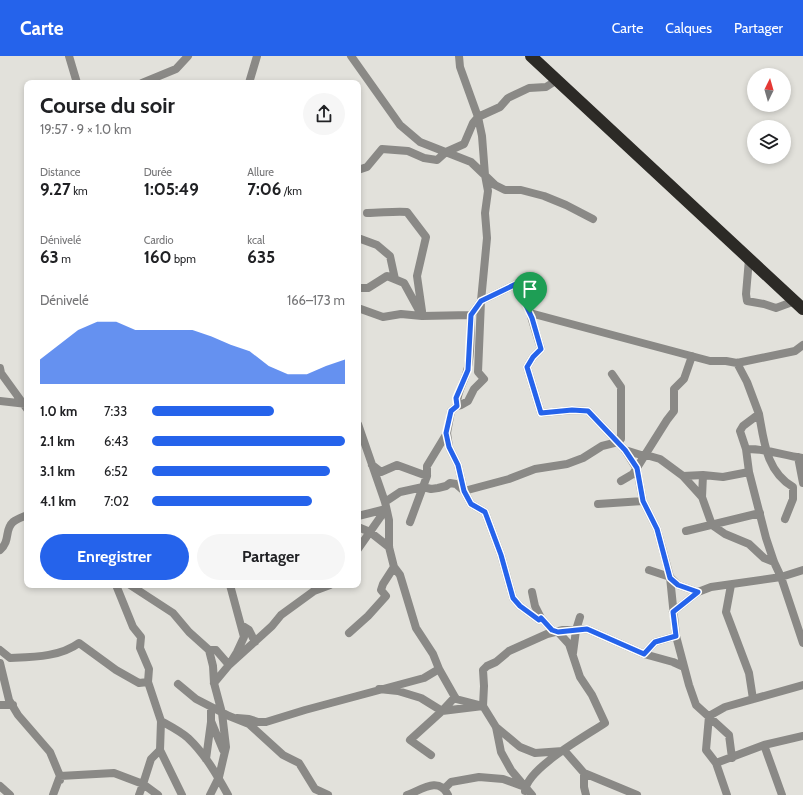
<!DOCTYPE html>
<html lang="fr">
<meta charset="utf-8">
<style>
:root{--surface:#fff;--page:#f6f6f6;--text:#202124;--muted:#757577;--accent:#2563eb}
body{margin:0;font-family:Cabin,sans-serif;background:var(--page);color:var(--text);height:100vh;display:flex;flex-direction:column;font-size:15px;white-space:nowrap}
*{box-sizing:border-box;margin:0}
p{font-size:13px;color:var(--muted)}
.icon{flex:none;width:22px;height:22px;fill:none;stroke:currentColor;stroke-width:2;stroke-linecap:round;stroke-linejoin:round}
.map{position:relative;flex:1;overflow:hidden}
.sheet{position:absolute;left:24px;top:24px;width:337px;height:508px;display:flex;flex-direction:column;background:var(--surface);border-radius:8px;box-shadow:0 2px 6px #0003}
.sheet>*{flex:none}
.needle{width:26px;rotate:5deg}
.tools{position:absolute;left:747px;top:12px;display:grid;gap:8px}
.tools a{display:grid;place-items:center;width:44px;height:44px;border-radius:50%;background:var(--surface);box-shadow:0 2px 6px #0003;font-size:20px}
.pin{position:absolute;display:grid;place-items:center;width:34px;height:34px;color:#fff;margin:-41px -17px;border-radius:50% 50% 50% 0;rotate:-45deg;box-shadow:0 0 4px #0007}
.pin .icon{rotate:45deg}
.round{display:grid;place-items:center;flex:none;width:42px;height:42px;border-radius:21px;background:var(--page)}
.overview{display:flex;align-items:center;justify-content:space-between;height:68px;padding:0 16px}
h1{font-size:22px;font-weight:700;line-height:30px}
.metrics{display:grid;grid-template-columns:repeat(3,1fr);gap:6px;height:68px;padding:4px 16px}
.metrics div{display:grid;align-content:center}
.metrics b{font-size:17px;font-weight:700}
.metrics small{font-size:11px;font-weight:400}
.metrics p{font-size:11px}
.chart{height:112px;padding:8px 16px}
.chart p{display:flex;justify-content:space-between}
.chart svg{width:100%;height:72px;margin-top:4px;fill:var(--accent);opacity:.7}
.primary-button{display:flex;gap:8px;margin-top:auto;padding:8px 16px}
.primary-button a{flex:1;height:46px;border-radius:24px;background:var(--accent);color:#fff;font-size:16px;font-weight:700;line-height:46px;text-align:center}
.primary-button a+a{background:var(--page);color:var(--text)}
ul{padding:0 16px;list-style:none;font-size:13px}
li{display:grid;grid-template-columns:64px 48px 1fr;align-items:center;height:30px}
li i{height:10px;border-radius:5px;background:var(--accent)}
header{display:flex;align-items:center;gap:24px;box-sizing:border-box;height:56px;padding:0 20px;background:var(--accent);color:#fff}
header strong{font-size:19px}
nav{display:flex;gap:22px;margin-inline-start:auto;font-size:14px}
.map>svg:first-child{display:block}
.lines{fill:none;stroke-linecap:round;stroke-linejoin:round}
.minor{stroke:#8a8986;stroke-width:8}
.highway{stroke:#2c2a26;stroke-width:12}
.route-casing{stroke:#fff;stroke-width:8}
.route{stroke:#2563eb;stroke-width:5}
</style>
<header>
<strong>Carte</strong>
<nav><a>Carte</a><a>Calques</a><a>Partager</a></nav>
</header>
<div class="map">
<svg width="803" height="739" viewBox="0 0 803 739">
<rect width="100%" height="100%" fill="#e2e1db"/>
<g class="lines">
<path class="minor" d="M69 0 77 27
M351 0 400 69 420 86 471 106 495 129 505 134H521L544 140 566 149 593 163
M142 27 176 13 188 0
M249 27 257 0
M358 114 367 111 382 93 408 95 424 102 437 104 446 96 464 88 473 67 478 61 500 51 508 42 529 32 546 31 557 24
M367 157C381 157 394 155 407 156L426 181 417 220 422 255
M358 182 377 189 390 200 395 223
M749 203 746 238 747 245 764 248 776 252 795 245
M358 232H368L387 220 404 227 422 260 471 259 481 245 516 228 530 257 710 305H726L737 307 795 295 803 289
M358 252 383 261 401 258 422 260
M530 257 541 293 533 301 527 311 541 357 573 354 588 355 625 394 637 413 643 445 657 473 670 521 676 580 689 629 696 649 729 679 732 702
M737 307 747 326 759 358 743 370 740 375 746 393 749 416 766 482 774 506 781 521 803 587
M0 312 1 317 27 353
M0 345 27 348
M457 350C456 337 464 327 467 315 472 298 470 277 471 259
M759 358C764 385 766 415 793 431V443L785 463
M358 368 385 446 389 464V491L394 511 400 519 416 572 433 598 439 613 456 643 483 650 496 671 501 696 511 714 532 739
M447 377 449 391 458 409 464 435 509 423 535 413 567 408 583 402 602 390 618 386 621 383V331L612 318
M746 393C765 392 784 400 803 402
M625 394 641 399H646L660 403 683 420 703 419 723 421 749 416
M798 401 803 427
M372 409 381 416 397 409 427 420
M683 420 702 441 712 469 725 478 749 488 764 502 774 506
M621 425 633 418 667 364 674 355V333L684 323 692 300
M702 441 703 419
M385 446 400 436 423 431 431 433 438 432 446 430 450 427 456 428 464 435 471 448 485 456 501 499 513 542 520 550 539 564 541 562
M598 448 643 445
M358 460 386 453
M410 466 427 420V410L447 377 451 355 457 350 461 349 468 345 474 333 484 323 478 316 481 245 487 182 485 157 488 135 485 119 482 80 478 61 460 11 459 0
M358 471 370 476 389 491
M686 475 760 457
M358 493 386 453
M0 494C11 484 4 474 13 466 17 463 23 461 27 459
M649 514 670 521 678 529 698 536 711 531 781 521 803 514
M116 529 133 571 141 581 140 592 149 613 148 626 161 665 160 694 182 739
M130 529 173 557 189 576 209 594
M731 529 726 556 749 617 753 643
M673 556 698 536
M241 569 249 574 255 586
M349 577 368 560 386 540 381 534 383 528 394 511
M0 594 10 602C33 601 60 601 79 587L116 614 139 627 148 626
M573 597 576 574 580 561
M644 598 673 606 684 611
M0 607 9 644 18 659 50 696 60 720 53 739
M214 627 229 609 272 570 281 559 314 535 330 529
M178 628 196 643 229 660 249 668 283 699 299 707 315 733 328 739
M379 633 398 635 421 642 442 655 483 650 484 630 483 614 487 610 496 606 509 595 547 578 563 574 587 573 644 598 655 586 676 580
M0 649H13
M211 651V665L223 694
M237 662 249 663 258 666H266L305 654 424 622 439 613
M161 665C170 670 180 675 188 682 205 698 217 719 228 739
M496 671 520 691 535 697 563 695
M764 689 782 739
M564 694 584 717 637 739
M431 699 410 684 442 655 455 641
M206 703 211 666
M716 707 706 694 709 660 725 651 803 629
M584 717V731L586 739
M60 724V720L114 717 143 728 158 739
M0 730 10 739
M445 732 451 726 479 721 503 723 525 731
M525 735C527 712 586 680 605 667L592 639 580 621 569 588 558 576 552 574 541 562 535 550 532 536
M139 739 143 728 151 703 160 694
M210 739 219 721 226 691 222 657 214 627 213 610 209 594H216L229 609 237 596 244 581 230 529
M407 739C421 734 439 720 448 739
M727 739 716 707 764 689 803 680"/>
<path class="highway" d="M531 0 803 253"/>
</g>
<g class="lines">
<defs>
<path id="route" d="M516 228 532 262 541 293 533 301 527 311 541 357 572 354 588 355 625 394 637 412 643 445 657 473 670 522 678 529 698 536 673 556 676 580 655 586 644 598 587 573 558 576 552 574 541 562 539 564 520 550 513 542 501 499 485 456 471 448 464 435 458 409 449 391 446 377 451 355 457 350 456 342 468 314 471 259 481 245Z"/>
</defs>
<use href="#route" class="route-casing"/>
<use href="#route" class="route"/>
</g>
</svg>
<div class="tools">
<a><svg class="needle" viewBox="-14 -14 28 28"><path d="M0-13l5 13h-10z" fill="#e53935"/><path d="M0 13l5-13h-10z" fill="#757577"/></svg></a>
<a><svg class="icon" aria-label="layers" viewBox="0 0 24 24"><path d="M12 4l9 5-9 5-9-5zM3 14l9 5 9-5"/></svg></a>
</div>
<div class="pin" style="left:530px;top:257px;background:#1e9e55"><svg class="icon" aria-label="arrive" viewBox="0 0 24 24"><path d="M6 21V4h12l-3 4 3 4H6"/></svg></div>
<section class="sheet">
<div class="overview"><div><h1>Course du soir</h1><p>19:57 · 9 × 1.0 km</p></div><a class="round"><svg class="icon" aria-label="share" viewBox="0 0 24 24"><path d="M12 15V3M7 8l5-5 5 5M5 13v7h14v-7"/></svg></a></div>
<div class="metrics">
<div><p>Distance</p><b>9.27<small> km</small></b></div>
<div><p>Durée</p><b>1:05:49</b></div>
<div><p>Allure</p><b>7:06<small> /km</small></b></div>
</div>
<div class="metrics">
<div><p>Dénivelé</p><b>63<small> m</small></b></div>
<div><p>Cardio</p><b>160<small> bpm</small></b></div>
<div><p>kcal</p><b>635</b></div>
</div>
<div class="chart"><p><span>Dénivelé</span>166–173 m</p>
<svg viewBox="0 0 160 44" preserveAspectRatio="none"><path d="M0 44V29L10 20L20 11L30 6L40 6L50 11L60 11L70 11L80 11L90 15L100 20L110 24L120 33L130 38L140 38L150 33L160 29V44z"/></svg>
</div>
<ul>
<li><b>1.0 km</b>7:33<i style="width:63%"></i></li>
<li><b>2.1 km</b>6:43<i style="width:100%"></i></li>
<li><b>3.1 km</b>6:52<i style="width:92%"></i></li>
<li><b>4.1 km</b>7:02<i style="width:83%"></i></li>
</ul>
<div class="primary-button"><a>Enregistrer</a><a>Partager</a></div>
</section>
</div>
